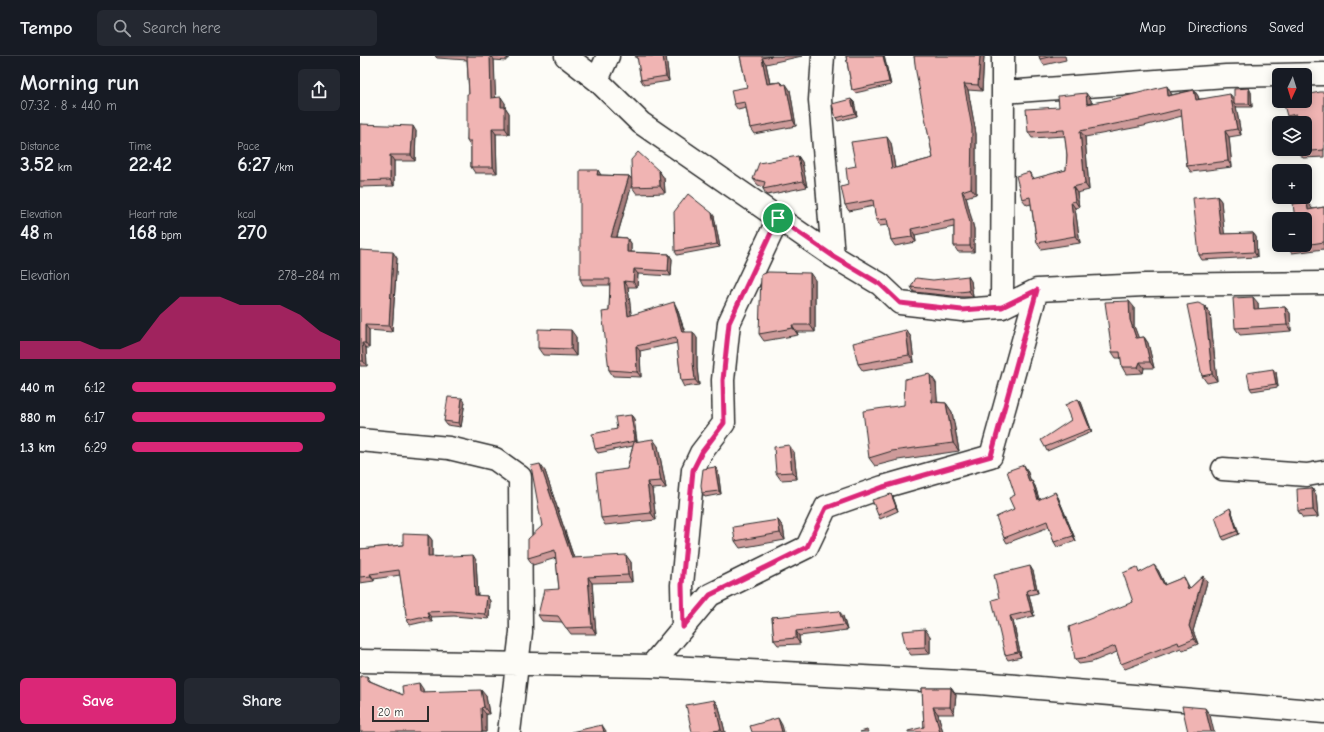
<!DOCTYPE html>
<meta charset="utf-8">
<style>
:root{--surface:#171b24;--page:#242831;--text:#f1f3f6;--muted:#9ea1a6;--line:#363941;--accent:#db2777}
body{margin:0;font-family:"Comic Neue",sans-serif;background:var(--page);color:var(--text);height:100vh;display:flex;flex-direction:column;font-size:15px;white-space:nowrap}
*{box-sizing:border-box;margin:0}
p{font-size:13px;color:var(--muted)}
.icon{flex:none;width:22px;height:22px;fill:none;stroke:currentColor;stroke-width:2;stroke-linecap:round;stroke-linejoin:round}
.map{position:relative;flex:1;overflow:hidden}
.side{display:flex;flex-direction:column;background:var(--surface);width:360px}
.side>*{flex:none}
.needle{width:26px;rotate:184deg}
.buttons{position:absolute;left:912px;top:12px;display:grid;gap:8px}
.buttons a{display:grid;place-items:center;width:40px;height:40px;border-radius:6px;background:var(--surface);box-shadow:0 2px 10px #0003;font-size:20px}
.scale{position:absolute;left:12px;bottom:10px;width:57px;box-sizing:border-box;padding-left:4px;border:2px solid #2b2b2b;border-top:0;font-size:11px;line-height:14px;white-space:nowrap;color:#2b2b2b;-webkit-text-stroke:3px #fdfcf7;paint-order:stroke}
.pin{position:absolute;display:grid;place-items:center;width:34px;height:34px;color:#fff;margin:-17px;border:2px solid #fff;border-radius:50%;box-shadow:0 1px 4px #0007}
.round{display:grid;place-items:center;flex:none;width:42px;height:42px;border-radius:6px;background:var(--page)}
.summary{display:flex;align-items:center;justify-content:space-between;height:68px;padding:0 20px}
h1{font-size:22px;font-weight:700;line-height:30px}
.stats{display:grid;grid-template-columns:repeat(3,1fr);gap:6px;height:68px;padding:4px 20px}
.stats div{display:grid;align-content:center}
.stats b{font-size:20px;font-weight:700}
.stats small{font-size:11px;font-weight:400}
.stats p{font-size:11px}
.chart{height:112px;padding:8px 20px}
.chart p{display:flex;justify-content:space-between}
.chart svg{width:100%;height:72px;margin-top:4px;fill:var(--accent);opacity:.7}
.action{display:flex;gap:8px;margin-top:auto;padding:8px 20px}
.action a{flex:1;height:46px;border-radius:6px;background:var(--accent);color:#fff;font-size:16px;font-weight:700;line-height:46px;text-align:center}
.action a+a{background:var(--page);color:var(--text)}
ul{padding:0 20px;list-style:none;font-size:13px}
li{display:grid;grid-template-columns:64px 48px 1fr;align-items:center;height:30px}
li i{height:10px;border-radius:5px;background:var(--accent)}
header{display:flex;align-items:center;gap:24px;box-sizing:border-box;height:56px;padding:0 20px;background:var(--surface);border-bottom:1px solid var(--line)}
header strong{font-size:19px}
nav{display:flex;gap:22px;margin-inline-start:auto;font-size:14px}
.search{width:280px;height:36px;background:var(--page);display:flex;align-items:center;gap:10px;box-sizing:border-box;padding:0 14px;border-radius:6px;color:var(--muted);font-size:15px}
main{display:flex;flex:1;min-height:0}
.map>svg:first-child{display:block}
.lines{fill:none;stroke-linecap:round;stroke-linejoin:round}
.street-casing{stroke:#2b2b2b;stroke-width:25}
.street{stroke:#fdfcf7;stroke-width:22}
.wall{fill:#ce9b9a;stroke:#2b2b2b}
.shaded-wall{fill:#a87e7d;stroke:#2b2b2b}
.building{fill:#f0b4b3;stroke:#2b2b2b}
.route-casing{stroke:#fff;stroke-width:8}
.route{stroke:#db2777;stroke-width:5}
</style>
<header>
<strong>Tempo</strong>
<div class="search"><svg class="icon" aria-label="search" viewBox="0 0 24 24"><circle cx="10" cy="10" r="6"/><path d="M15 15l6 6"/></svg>Search here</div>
<nav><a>Map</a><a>Directions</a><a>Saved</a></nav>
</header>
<main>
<section class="side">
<div class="summary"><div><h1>Morning run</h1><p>07:32 · 8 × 440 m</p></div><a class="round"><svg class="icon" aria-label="share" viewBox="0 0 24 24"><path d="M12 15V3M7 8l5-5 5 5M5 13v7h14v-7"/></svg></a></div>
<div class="stats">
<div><p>Distance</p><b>3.52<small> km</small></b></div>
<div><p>Time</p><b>22:42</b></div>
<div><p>Pace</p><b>6:27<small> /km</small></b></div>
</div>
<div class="stats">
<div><p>Elevation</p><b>48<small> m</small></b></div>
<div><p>Heart rate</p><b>168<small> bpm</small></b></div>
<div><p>kcal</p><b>270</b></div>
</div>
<div class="chart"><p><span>Elevation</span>278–284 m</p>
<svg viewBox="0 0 160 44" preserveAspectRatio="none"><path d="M0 44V33L10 33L20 33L30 33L40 38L50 38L60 33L70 17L80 6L90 6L100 6L110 11L120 11L130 11L140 17L150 27L160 33V44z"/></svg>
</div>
<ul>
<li><b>440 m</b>6:12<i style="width:98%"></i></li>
<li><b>880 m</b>6:17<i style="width:93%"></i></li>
<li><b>1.3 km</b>6:29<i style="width:82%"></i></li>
</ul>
<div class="action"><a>Save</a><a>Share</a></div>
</section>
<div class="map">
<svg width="964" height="676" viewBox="0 0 964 676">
<rect width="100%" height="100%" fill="#fdfcf7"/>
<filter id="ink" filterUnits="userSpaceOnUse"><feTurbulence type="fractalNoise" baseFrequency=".025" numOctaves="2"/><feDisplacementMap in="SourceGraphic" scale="8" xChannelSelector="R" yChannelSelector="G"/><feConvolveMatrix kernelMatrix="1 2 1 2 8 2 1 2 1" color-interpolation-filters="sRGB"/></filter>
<g filter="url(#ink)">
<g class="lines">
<defs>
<path id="street" d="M206 0 237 24
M248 0 237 24 281 67 473 200 520 228 540 247 602 254 642 251 677 234 785 229 964 227
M463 0 460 44 473 200
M643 36V0
M642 251 643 36 866 20 964 18
M0 384 89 392 135 403 160 421 161 576 149 676
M863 413 947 419 964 416
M323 571 322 529 333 414 341 397 364 367 363 324 369 267 418 163
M0 605 291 610 620 627 964 656
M291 610 350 539 447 491 466 451 523 431 631 400 677 234"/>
</defs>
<use href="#street" class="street-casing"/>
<use href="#street" class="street"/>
</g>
<path class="wall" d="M75 0H149L148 3H146V5L134 4 135 41 145 47V51L149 57V78H136L137 117H115L111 111V91L107 85 109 38 107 4 77 2Z
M275 0H306L309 25 284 29 281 24 278 4Z
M380 0H442L406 8 410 27 421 26 424 29 430 34 436 70 394 78 390 72 386 52 378 54 374 48 387 31Z
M486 0H524L531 29 495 37 492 34Z
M554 0H624L622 35 608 34 616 78V138L606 141 614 173V196H598L594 190V171L555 179 556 186 535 190 531 184 528 169 520 170 516 164 514 150 489 155 485 149 488 129 496 110 531 87 535 112 573 102Z
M679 0H705L706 4 684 9 680 3Z
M834 34 838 40 839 43H874L891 36 892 51H877L876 50 881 79 869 81 872 111 831 116 827 110 822 60 784 70 725 81 729 134 717 137 719 151 715 152 720 187 681 193 677 187 671 148 667 149 662 143 674 122V123L706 114 707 99 705 80 672 82 668 76 699 51 731 44V47L811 37V39Z
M964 36V101L943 102 939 96 936 66 932 67 927 60Z
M491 43 494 46 497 60 478 65 476 62Z
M0 68 56 75 55 105H34V130L0 131Z
M438 100 442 106 447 131 407 139 403 133V131L398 129 393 123Z
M299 115 304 122 305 137 277 138 272 131V128L257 181 267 182 271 187V196L309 198 312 203 311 220 278 218 277 231H268L271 259 317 252 325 276 337 282V312L339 329 324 331 321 325 317 287 280 295 281 321 253 320 249 314V255L250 229H223L220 223 241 119 269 120 272 124Z
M857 140 861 145 864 178 893 177 896 181 897 201 842 204 839 199Z
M964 151V193L932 197 928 191 952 152V153Z
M354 160 360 191 317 199 315 195Z
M0 194 37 202 32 276 9 274V292H6L7 310H0Z
M455 224V276H437L438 279 404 285 399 278Z
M611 225 613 241H602L554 236 551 231Z
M898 247V253L925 251 930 257 931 275 880 279 875 272Z
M845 250 850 257 857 325 847 327 842 320Z
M774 251V270L778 282 784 281 788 287 794 312H784L783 317 766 318 762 311 761 302H756L752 296Z
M546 274 551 281 554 306 503 315 498 308Z
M216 281V300L183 299 178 292Z
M913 313 916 316 918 331 892 335 890 332Z
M570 318 576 327 577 346 586 347 592 356 599 395 538 404 515 410 509 402 544 349Z
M718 343 721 346 732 376 687 395 685 391 711 364Z
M105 346 101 371 87 369 84 365Z
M271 359 274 363 277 385 298 390 306 432 292 433 296 464 245 469 241 462 267 413 273 390 238 397 235 393Z
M434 396 437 423 421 424 416 417Z
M355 411 358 415 361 438 345 441 342 437Z
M667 414 671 426 675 430 679 443 698 441 716 485 697 491 694 486 689 471 647 487 644 482 654 453 655 439Z
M185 415 214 502 271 506 272 526 232 527 236 578H211L202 566 182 565 178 559 199 533 196 502 173 509 168 502 182 470Z
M952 432 956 439 958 461 943 462 938 455Z
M533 441 538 455 520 463 518 459Z
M872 456 879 478 864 484 862 481Z
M418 464 423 471 425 484 380 492 375 485Z
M68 479 72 484V500L116 504 118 540H127L130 545 129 563 94 560 71 561 72 566H63L50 569 47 564 40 519 14 523V525L0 527V493L43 489Z
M798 514 805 529 824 521 827 527 830 532 843 520 847 526 833 575 838 588 823 594 821 592 765 613 761 608 757 596 732 606 719 608 715 603 773 546 780 516Z
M673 515 678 537 669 539 674 560 653 565 661 601 648 604 645 599 639 542Z
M483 560 487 574 439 580 440 588 418 589 414 584 412 561Z
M570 580V598L551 599 546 592Z
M10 625 43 639 63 633V636L126 640 129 658H126V676H0Z
M562 632H591L596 639 594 658H578L583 676 564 671Z
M354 644 359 651 365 676H332Z"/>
<path class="shaded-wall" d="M130 0H132L134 4 136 48 131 42Z
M146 0H149L148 3Z
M303 0H306L309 25 306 20Z
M523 0H524L531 29 529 26Z
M620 0H624L622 35 618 29Z
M402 2 406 8 411 33 407 28Z
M426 28 430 34 436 70 433 64Z
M604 28 608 34 616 78V138L611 132Z
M807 30 811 37 812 46 808 40Z
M889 32 891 36 892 51 889 48Z
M834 34 838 40 840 50 836 44Z
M726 37 731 44 732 54 727 48Z
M870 38 875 44 874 48 876 50 881 79 877 73Z
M141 41 145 47V51L149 57V78L145 72 141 51Z
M491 43 494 46 497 60 495 57Z
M53 70 56 75 55 105 51 99Z
M132 72 136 78 137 117 133 111Z
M720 75 725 81 729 134 725 128Z
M865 75 869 81 872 111 868 105Z
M527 81 531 87 536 119 532 113Z
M30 99 34 105V130L30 124Z
M438 100 442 106 447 131 443 125Z
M238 114 241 119H237Z
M299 115 304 122 305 137 300 130Z
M669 116 674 122 676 130 672 123Z
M269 120 273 125 255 187 251 181Z
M713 131 717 137 719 151 715 145Z
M602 135 606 141 614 173V196L610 190Z
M857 140 861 145 865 183 861 178Z
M711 146 715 152 720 187 715 180Z
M947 146 952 152 953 160 948 154Z
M352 157 354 160 360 191 357 188Z
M551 173 555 179 556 186 552 181Z
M893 177 896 181 897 201 894 196Z
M267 182 271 187V201L267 196Z
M33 196 37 202 32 276 29 270Z
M309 198 312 203 311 220 308 215Z
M274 213 278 218 277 231 273 226Z
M450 217 455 224V276L450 269Z
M608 220 611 225 613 241 609 235Z
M264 225 268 231 272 265 268 260Z
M893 241 898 247 899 260 894 253Z
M769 245 774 251V270L781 288 776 282 770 264Z
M314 246 317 252 326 282 322 276Z
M845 250 850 257 857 325 852 318Z
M925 251 930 257 931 275 927 269Z
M5 269 9 274V292L5 287Z
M432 269 437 276 438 279 433 272Z
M211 274 216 281V300L211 293Z
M546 274 551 281 554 306 549 299Z
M333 276 337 282V312L339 329 335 324 333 307Z
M784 281 788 287 794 312 790 306Z
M2 287 6 292 7 310 3 305Z
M276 290 280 295 281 321 277 316Z
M780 306 784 312 783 317 778 311Z
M913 313 916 316 918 331 916 328Z
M570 318 576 327 578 355 572 346Z
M102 342 105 346 101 371 99 367Z
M718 343 721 346 732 376 730 373Z
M586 347 592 356 599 395 593 387Z
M271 359 274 363 277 389 275 385Z
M293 383 298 390 306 432 301 425Z
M429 389 434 396 437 423 432 416Z
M180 408 185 415 216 509 212 502Z
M664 409 667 414 673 431 669 426Z
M355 411 358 415 361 438 359 435Z
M672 425 675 430 681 449 678 444Z
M287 426 292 433 296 464 291 457Z
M952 432 956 439 958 461 953 454Z
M695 436 698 441 716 485 713 480Z
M531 438 533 441 538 455 536 451Z
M870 452 872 456 879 478 877 475Z
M418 464 423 471 425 484 420 477Z
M68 479 72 484V505L68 501Z
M113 499 116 504 118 544 115 539Z
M266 499 271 506 272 526 268 519Z
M794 509 798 514 808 535 804 529Z
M670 510 673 515 678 537 675 532Z
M10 518 14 523V525L11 520Z
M843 520 847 526 833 575 838 588 834 583 829 570Z
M228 521 232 527 236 578 232 571Z
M824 521 827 527 832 539 828 534Z
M666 535 669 539 674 560 671 555Z
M127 540 130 545 129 563 125 558Z
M479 555 483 560 487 574 484 569Z
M67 556 71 561 72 566 69 562Z
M650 560 653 565 661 601 658 596Z
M565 573 570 580V598L565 591Z
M436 575 439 580 440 588 436 582Z
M7 620 11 626 7 624Z
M59 627 63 633 64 642 60 636Z
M591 632 596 639 594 658 590 651Z
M121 634 126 640 129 658 124 651Z
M354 644 359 651 365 676H362L361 674Z
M573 651 578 658 583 676H580Z
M121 652 126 658V676H122Z
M845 652 850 659 854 676H851Z
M418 662 422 669 424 676H422Z
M242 669 246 675V676H244Z"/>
<path class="building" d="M107 0H130L131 42 141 41V51H145V72H132L133 111H111V85H107V38H109Z
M277 0H303L306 20 281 24Z
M380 0H412L402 2 407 28 421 26 422 29 426 28 433 64 390 72 385 46 374 48 371 34 387 31Z
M486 0H523L529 26 492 34Z
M554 0H620L618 29 604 28 612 72 611 132 602 135 610 167V190H594V164L551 173 552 181 531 184 527 163 516 164 513 144 485 149 481 131 488 129 486 112 496 110 491 86 527 81 532 113 573 102 556 16Z
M679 0H693L680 3Z
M807 30 808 40 834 34 836 44 870 38 877 73 865 75 868 105 827 110 821 53 780 63 720 75 725 128 713 131 715 145 711 146 715 180 677 187 670 141 662 143 656 120 669 116 672 123 706 114 707 99 704 74 668 76 666 53 699 51 698 40 726 37 727 48 754 43Z
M889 32V48H874V33Z
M960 36H964V94L939 96 938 93H945V67H936V58L927 60 923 45H945V39Z
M491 43 495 57 476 62 472 48Z
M0 68 53 70 51 99H30V124L0 125Z
M278 96 299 115 300 130 272 131 271 104Z
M438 100 443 125 403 133 405 126 393 123 399 107Z
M220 114H238L237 119 269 120 251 181 267 182V196L309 198 308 215 274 213 273 226 264 225 268 260 314 246 322 276H333V307L335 324 321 325 316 281 276 290 277 316 249 314 242 256 249 255 250 223H220Z
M328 138 352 157 357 188 315 195 314 156Z
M857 140 861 178 893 177 894 196 839 199 833 142Z
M947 146 948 154 964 151V186L945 189V163H935L933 148Z
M927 189H944L928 191Z
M0 194 33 196 29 270 5 269V287H2L3 305H0Z
M408 216 450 217V269H432L433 272 399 278 401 219Z
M608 220 609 235 599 236 551 231 556 222 573 224Z
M893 241 894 253 925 251 927 269 875 272 873 242Z
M769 245 770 264 776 282 784 281 790 306H780L778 311H762L760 296H752L745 246Z
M838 247 845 250 852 318 842 320 827 249Z
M178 273 211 274V293L178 292Z
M546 274 549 299 498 308 493 287Z
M913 313 916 328 890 332 887 317Z
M570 318 572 346 586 347 593 387 532 395 509 402 503 355 544 349 545 323Z
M88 341 102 342 99 367 84 365Z
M718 343 730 373 685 391 681 384 711 364 705 349Z
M271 359 275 385 235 393 232 378 257 373 255 361Z
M293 383 301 425 287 426 291 457 241 462 236 417 267 413 274 386Z
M429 389 432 416 416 417 414 391Z
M180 408 212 502 266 499 268 519 228 521 232 571 206 572 198 560 178 559 184 534 199 533 195 494 168 502V483L182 470 171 410Z
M664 409 669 426 672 425 678 444 695 436 713 480 694 486 687 465 644 482 636 461 654 453 649 442 655 439 647 415Z
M355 411 359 435 342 437 341 429 343 413Z
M952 432 953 454 938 455 937 433Z
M531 438 536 451 518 459 512 444Z
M870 452 877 475 862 481 855 461Z
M418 464 420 477 375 485 373 471Z
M43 478 68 479V501L113 499 115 539 127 540 125 558 91 555 67 556 69 562 60 561 47 564 39 514 10 518 11 520 0 521V493L43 489Z
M794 509 804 529 824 521 828 534 843 520 829 570 834 583 819 589 818 586 761 608 755 590 728 601 715 603 709 571 773 546 763 517 777 511 779 517Z
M670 510 675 532 666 535 671 555 650 560 658 596 645 599 632 544 639 542 634 519Z
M479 555 484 569 436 575V582L414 584 412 561Z
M565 573V591L546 592 542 575Z
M0 620H7V624L43 639 42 630 59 627 60 636 121 634 124 651 121 652 122 676H0Z
M562 632H591L590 651H573L580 676H548V675L564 671Z
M354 644 361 674 344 676H332L326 649Z
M822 650 845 652 851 676H828Z
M418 662 422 676H392L390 670Z
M242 669 244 676H211Z
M507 674 508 676H500Z"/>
</g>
<g class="lines" filter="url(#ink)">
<defs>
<path id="route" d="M418 162 473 200 520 228 540 247 602 254 642 251 677 234 631 400 523 431 466 452 447 491 350 539 323 571 322 529 333 414 342 396 364 367 363 324 369 267Z"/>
</defs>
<use href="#route" class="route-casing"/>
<use href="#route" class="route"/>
</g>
</svg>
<div class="buttons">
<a><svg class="needle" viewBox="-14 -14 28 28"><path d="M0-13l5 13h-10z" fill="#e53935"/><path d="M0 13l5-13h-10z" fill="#9ea1a6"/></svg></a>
<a><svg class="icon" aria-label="layers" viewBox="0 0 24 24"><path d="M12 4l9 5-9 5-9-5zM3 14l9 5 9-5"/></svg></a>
<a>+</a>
<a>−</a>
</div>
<div class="scale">20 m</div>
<div class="pin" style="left:418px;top:162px;background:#1e9e55"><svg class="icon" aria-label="arrive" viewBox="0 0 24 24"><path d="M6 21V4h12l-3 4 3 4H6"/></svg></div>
</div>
</main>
